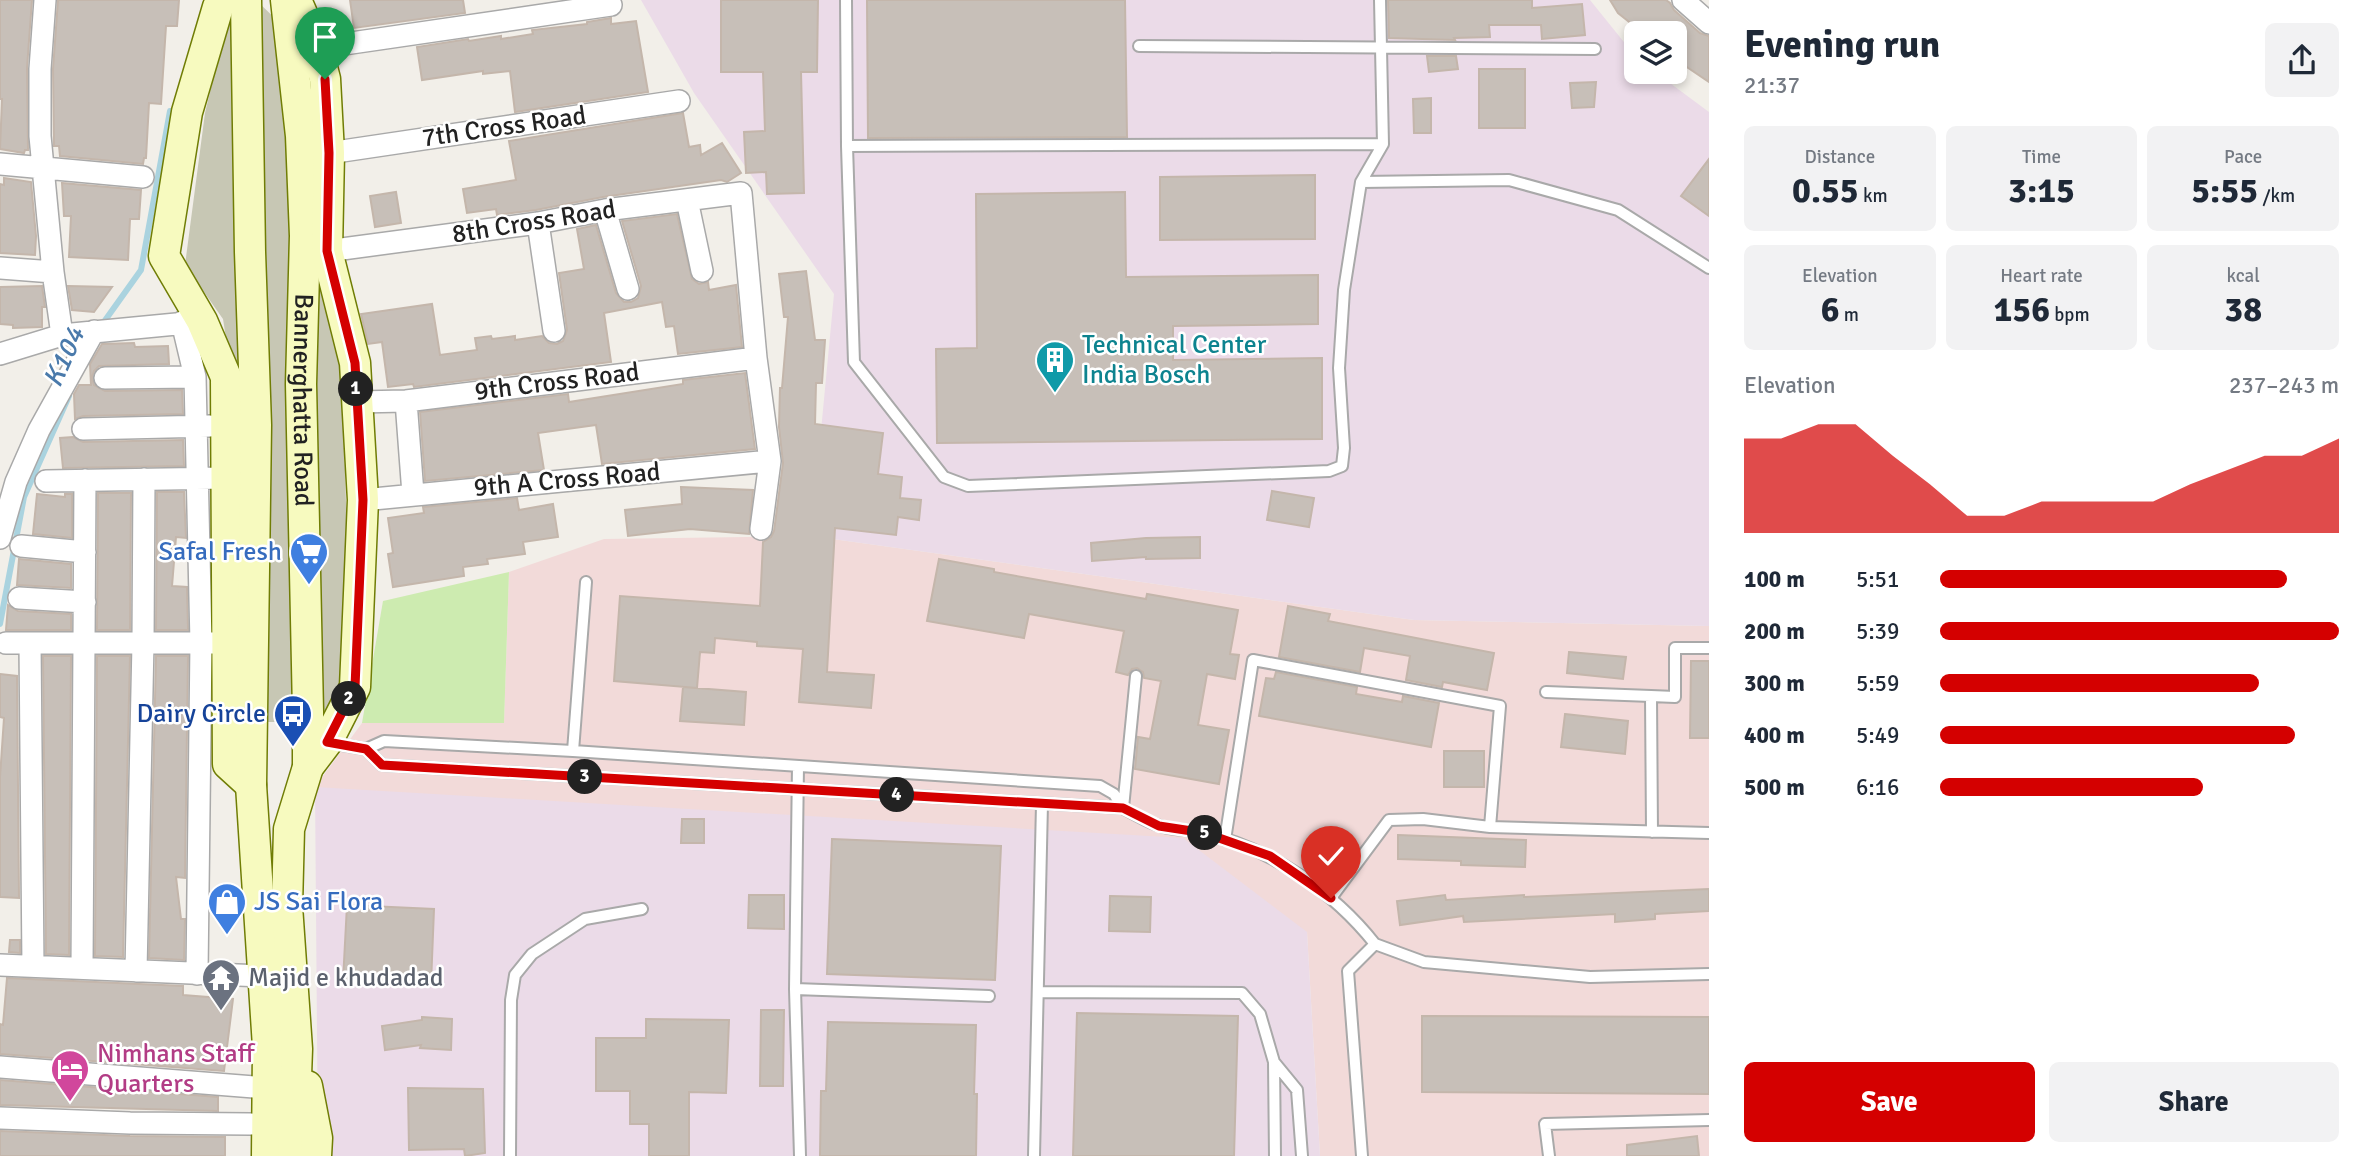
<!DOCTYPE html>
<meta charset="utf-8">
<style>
:root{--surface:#fff;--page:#f2f2f3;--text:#1f2937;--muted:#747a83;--accent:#d40000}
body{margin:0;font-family:Signika,sans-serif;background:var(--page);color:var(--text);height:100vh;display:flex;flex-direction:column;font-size:26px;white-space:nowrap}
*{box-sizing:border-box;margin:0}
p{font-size:23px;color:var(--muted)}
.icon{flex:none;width:38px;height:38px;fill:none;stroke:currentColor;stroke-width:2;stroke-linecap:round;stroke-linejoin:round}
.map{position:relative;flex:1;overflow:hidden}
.panel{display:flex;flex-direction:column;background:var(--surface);width:665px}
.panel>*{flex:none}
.buttons{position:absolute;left:1624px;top:21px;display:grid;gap:14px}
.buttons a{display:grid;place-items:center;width:63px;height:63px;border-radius:10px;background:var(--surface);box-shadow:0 4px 10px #0003;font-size:35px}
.pin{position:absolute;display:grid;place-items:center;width:60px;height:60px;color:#fff;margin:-72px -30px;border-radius:50% 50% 50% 0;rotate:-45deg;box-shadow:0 0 7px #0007}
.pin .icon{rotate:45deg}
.km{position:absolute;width:35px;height:35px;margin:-18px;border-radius:50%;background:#222;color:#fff;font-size:19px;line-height:35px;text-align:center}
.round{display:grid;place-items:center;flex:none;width:74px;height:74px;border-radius:10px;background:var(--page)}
.headline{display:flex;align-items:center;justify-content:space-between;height:119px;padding:0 35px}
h1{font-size:38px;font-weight:700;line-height:52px}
.figures{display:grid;grid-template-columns:repeat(3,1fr);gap:10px;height:119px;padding:7px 35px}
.figures div{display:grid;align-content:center;border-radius:10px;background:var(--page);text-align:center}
.figures b{font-size:35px;font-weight:700}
.figures small{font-size:19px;font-weight:400}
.figures p{font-size:19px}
.chart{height:196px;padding:14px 35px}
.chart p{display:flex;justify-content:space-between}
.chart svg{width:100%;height:126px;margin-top:7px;fill:var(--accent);opacity:.7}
.action{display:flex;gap:14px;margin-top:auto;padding:14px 35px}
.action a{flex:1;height:80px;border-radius:10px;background:var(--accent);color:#fff;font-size:28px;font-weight:700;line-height:80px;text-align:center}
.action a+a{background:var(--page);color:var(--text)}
ul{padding:0 35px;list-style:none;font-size:23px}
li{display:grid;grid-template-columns:112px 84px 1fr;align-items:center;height:52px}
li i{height:18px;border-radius:9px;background:var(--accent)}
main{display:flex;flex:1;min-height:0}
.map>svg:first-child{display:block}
.commercial{fill:#f2dad9}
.industrial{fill:#ebdbe8}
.construction{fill:#c7c7b4}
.grass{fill:#cdebb0}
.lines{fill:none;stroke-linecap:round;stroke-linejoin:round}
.stream{stroke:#aad3df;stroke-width:6}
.building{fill:#c7bfb8;stroke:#c4b6ab;stroke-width:2}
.lane-casing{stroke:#a9a9a9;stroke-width:14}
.street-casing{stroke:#a9a9a9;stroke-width:24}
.secondary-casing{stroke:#707d05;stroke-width:33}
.lane{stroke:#fff;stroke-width:10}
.street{stroke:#fff;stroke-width:21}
.secondary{stroke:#f7fabf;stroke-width:30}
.route-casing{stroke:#fff;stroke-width:14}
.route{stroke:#d40000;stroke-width:9}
.labels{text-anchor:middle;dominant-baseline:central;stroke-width:5;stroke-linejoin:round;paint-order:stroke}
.street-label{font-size:26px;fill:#222;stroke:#fff}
.culture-label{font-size:26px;fill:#0d838f;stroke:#fff;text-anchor:start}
.shop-label{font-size:26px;fill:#366cbe;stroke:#fff;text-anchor:end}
.transit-label{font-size:26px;fill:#164399;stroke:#fff;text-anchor:end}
.worship-label{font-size:26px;fill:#5b616d;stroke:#fff;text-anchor:start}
.hotel-label{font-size:26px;fill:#b23c85;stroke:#fff;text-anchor:start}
.water-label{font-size:28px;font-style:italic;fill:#4a7aab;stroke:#fff}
</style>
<main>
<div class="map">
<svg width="1709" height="1156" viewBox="0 0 1709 1156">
<rect width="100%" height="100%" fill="#f2efe9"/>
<path class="commercial" d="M811 536 1414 620 1709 626V1156H1320L1307 932 315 787 362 723H504L509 572 604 539Z"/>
<path class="industrial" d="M641 0H1590L1636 57V72H1655L1709 112V626L1414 620 811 536 834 294 694 93Z
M315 787 1183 838 1307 932 1320 1156H318Z"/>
<path class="construction" d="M240 0H256L288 31 313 78 341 338 350 633 341 693 316 722H232V376L223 319 185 265 205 113 227 21Z"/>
<path class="grass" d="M509 572 504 723H362L383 601Z"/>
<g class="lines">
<path class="stream" d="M101 326 141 270 170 111
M0 624 24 497 69 396"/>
</g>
<path class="building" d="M0 0H32L27 68 28 150H25L24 153 0 149 2 99H0Z
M58 0H179L177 26H166L161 104 149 103 146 158H144L143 164 60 156 59 146H54L53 69Z
M350 0H463L465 13 354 28Z
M721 0H818L817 72H801L804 193 767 194 766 172 746 173 744 132 765 131 763 72H721Z
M867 0H1125L1127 137 868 138Z
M1388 0H1532V8L1582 4 1585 35 1542 39 1541 25H1489L1490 37 1454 38 1455 40 1389 38Z
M1610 0H1666L1670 3 1674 10 1700 33 1709 36V82L1675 59V33H1643L1618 13Z
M611 18V24L636 21 648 92 515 112 510 71 483 74V71L422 80 417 47 468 39 469 41 501 36V39L533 34 532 30 587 24V22Z
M1427 56H1456L1458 69 1429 72Z
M1479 69H1525V128H1479Z
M1596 82 1594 107 1572 108 1570 83Z
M1431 98V133H1414L1413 99Z
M683 113 689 147 700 145 701 155 722 143 741 173 727 182 721 180 603 197 536 210 497 215 496 209 467 213 463 189 516 180 509 141Z
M1709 159V216L1681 196Z
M1315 175V239L1160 240V177Z
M4 178 31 182 36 236 35 255 0 253V184L4 185Z
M62 183 141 190 139 219H130L128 260 69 257 71 216H64Z
M396 192 401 223 375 227 370 196Z
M1125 192 1126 277 1318 275V324L1173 326V360L1322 358V439L937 443 936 349 977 348 976 194Z
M677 214 692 279 699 284 708 282 709 290 736 285 742 347 678 354 674 326 666 327 662 302 604 313 611 362 414 387 413 384 388 387 382 342 368 344 361 314 432 304 440 355 477 350 475 338 491 336 492 339 515 336V340L542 336 549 343 557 344 563 341 567 330 559 273 584 269 577 229 596 225 616 293 624 302H631L638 298 641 286 622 221Z
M806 271 815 340H825L822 383H816L815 424 883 433 878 474 902 477 900 498 921 500 919 520 898 517 896 535 835 528 827 672 874 675 871 708 799 702 803 649 757 646V642L715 638 714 653 700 652 697 688 614 681 620 596 760 606 763 542 771 537 774 531 783 463 779 427 780 388H782L788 317H784L779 274Z
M42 286 45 307H42V327L13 328V325L0 324V287Z
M68 286 112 287 94 312 72 310Z
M134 343 135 347 168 346 169 364 99 366 94 371 92 377 94 385 105 391 182 390 183 414 83 416 75 419 74 394 79 385H91L90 364 102 344Z
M745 373 755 449 602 464 596 425 538 433 544 470 425 481 420 412 568 394 569 402 683 384V380Z
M73 437 83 442 183 440 184 466 63 468 60 438Z
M681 487 753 490 749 534 690 529 628 536 625 510 682 504Z
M1272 491 1314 498 1309 527 1267 520Z
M157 492H184L186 538 176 537 172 586 187 587 188 630H156Z
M98 493H131L130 630H97Z
M37 494 65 497V494H72V538L33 534Z
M517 498 519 510 553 504 558 537 523 542 525 554 487 559 488 564 463 567 464 576 393 587 388 554 393 553 388 518 424 513 423 507Z
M1200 537V558L1146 559V557L1092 561 1091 543 1146 538Z
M19 559 71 564V588L17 585Z
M939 559 994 569V572L1146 599 1147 594 1238 610 1230 654 1239 655 1235 679 1207 674 1198 725 1229 730 1219 784 1135 769 1138 737 1150 739 1161 681 1144 678 1143 672 1137 668 1132 669 1128 675 1116 672 1124 631 1029 614 1024 638 927 621Z
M8 605 18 611 71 614V630H6Z
M1288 606 1330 614 1328 621 1494 653 1487 690 1443 682 1442 687 1406 680 1410 656 1364 648 1360 672 1279 657Z
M1569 652 1626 657 1623 679 1567 673Z
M43 656H71L69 955 46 954Z
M97 656H130L123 957 95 956Z
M156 656H188L185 878 176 877 181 919H185L184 960 149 958Z
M1691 661H1709V738H1690Z
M1276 672 1357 687 1356 694 1402 702 1403 696 1439 703 1431 747 1259 716 1266 678 1274 679Z
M0 674 17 676 19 898 0 897V777L4 718 0 717Z
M683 687 746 692 744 725 680 721Z
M1565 714 1628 721 1625 754 1561 747Z
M1444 751H1484V787H1444Z
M682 819H704V843H681Z
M1398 835 1526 840 1525 867 1461 865V861L1398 859Z
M832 839 1001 846 995 980 827 974Z
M1709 889V911L1655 914V919L1615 922V914L1464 922 1463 916 1400 925 1397 901 1445 895 1446 900 1524 895V897Z
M749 895H784V929L748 928Z
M1110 896 1151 897 1150 932 1109 931Z
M347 905 434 909 431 984 343 981Z
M10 940H20V953L9 952Z
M7 978 183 986V995L233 999 224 1071 0 1054V1024L3 1025Z
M761 1010H784L783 1086H760Z
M1077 1013 1238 1016 1234 1156H1073Z
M1422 1016 1709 1017V1094L1422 1092Z
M422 1017 452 1019 451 1050 420 1048 421 1045 385 1050 382 1026 422 1020Z
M646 1019 729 1020 726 1093 689 1092V1156H649V1124H630V1091H596V1038H646Z
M828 1022 976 1025 974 1094H977L976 1156H820L821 1091H826Z
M0 1080 218 1097V1111L0 1105Z
M408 1088 483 1089 485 1153 465 1156 464 1149 409 1150Z
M0 1131 130 1136 225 1137V1156H0Z
M1697 1136 1699 1156H1627V1145Z"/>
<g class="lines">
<defs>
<path id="lane" d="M846 0 847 146 854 362 944 477 968 486 1329 471 1342 466 1344 448 1339 368 1344 290 1361 182 1383 144
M1139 46 1595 49
M847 146 1383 144 1380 0
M1361 182 1509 180 1618 210 1709 268
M1546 692 1651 696 1652 832
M1651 696 1675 697V648H1709
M331 743 366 749 384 741 573 751 1100 786 1114 794 1123 808
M366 749 382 765 1123 808C1134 814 1146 821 1157 825 1172 831 1190 829 1205 833 1271 849 1333 891 1375 944L1348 971 1362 1156
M573 751 586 582
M798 766 795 989 800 1156
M1123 808 1136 676
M1490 827 1709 833
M1225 840 1253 660 1500 706 1490 827 1423 819 1389 820 1331 898
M1375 944 1424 962 1590 977 1709 974
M795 989 989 996
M1038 992 1242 993 1260 1014 1274 1062 1275 1156
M1274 1062 1297 1090 1302 1156
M510 1156 511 1000 515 975 532 954 585 919 642 909
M1034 1156 1042 804
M1549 1156 1545 1124 1709 1120"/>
<path id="street" d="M45 0 40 69V136L53 272 62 335
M1683 0 1709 23
M317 48 611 5
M329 153 679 101
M0 164 143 177
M687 200 702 271
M605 210 628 289
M538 223 554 331
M327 251 538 223 605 210 741 193 756 358 770 461 761 529
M0 268 53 272
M182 322 195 377 201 643 197 974
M0 354 62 335 197 322
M105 378 195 377
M406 401 413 494
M357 402 406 401 756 358
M83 429 210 426
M46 481 226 478
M363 500 770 461
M0 538 16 482 39 430 94 331
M21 546 85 552
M19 598 85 602
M6 643H214
M30 643 33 966
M0 965 263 976
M82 968 85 480
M136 971 143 643 144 479
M0 1067 254 1087
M0 1118 130 1123 251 1124"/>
<g id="secondary">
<path d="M222 0 218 7 187 112 164 256 202 321 226 377 228 764 251 785"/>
<path d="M246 0 250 252 256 425 251 785 268 1047 267 1156"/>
<path id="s1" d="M286 0 301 136 305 236 301 384 308 712V767L289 829 287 906 297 1049 293 1156"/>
<path d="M296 0 317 48 325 79 329 153 327 251 355 363 363 500 355 687 327 742 308 767"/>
<path d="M307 1086 317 1138 316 1156"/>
</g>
</defs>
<use href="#lane" class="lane-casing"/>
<use href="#street" class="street-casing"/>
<use href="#secondary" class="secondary-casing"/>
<use href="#lane" class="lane"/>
<use href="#street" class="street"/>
<use href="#secondary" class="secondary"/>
</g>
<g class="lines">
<defs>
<path id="route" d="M325 79 329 153 327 251 355 363 363 500 355 687 327 742 366 749 382 765 1123 808 1159 826 1205 833 1270 856 1331 898"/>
</defs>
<use href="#route" class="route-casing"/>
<use href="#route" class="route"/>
</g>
<defs>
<symbol id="building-pin" viewBox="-11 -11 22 30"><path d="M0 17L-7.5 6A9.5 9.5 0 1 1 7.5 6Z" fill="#0f9aa8" stroke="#fff"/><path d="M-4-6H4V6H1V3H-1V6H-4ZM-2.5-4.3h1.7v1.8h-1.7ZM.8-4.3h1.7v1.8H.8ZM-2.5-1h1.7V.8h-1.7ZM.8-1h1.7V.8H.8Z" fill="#fff"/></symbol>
<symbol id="supermarket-pin" viewBox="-11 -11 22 30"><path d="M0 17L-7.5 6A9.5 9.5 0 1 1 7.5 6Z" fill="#3f7fe0" stroke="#fff"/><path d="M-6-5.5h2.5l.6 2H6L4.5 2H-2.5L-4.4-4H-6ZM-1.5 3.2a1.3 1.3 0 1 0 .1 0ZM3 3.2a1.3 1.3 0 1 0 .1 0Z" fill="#fff"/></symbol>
<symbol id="bus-pin" viewBox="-11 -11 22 30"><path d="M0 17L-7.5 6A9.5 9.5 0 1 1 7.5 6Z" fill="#1a4fb4" stroke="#fff"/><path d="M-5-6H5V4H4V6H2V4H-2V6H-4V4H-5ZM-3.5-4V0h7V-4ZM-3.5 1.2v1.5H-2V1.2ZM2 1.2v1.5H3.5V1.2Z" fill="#fff"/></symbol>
<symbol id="shop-pin" viewBox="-11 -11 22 30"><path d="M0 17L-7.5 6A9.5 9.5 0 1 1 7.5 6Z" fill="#3f7fe0" stroke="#fff"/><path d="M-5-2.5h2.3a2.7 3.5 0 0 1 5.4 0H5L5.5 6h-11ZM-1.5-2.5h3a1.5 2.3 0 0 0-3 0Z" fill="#fff"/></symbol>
<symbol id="temple-pin" viewBox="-11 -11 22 30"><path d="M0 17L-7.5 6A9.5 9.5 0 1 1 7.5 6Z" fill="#6b7280" stroke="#fff"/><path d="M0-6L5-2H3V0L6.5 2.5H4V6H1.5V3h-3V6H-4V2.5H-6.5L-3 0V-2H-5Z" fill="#fff"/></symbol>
<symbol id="hotel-pin" viewBox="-11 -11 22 30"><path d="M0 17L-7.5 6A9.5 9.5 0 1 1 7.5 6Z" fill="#d1479c" stroke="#fff"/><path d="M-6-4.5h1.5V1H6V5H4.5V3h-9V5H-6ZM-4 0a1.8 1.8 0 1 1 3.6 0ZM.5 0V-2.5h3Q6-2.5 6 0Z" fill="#fff"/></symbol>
</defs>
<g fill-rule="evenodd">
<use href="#building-pin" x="1033" y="338" width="44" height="60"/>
<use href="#supermarket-pin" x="287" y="530" width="44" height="60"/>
<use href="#bus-pin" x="271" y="692" width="44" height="60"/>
<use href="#shop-pin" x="205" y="880" width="44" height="60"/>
<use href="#temple-pin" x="199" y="956" width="44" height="60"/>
<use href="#hotel-pin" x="48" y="1047" width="44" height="60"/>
</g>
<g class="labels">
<g class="street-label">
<text transform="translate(504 127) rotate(-8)">7th Cross Road</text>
<text transform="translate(534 222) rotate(-9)">8th Cross Road</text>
<text transform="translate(557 382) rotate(-7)">9th Cross Road</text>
<text stroke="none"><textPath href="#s1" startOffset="401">Bannerghatta Road</textPath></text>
<text transform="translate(567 480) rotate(-5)">9th A Cross Road</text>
</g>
<g class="culture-label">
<text x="1082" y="345">Technical Center<tspan x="1082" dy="30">India Bosch</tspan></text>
</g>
<g class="shop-label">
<text x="282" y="552">Safal Fresh</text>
<text x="254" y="902" text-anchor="start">JS Sai Flora</text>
</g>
<g class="transit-label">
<text x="266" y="714">Dairy Circle</text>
</g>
<g class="worship-label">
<text x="248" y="978">Majid e khudadad</text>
</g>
<g class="hotel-label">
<text x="97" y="1054">Nimhans Staff<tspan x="97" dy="30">Quarters</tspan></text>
</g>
<g class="water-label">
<text transform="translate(64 357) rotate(-66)">K104</text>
</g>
</g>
</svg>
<div class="buttons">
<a><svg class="icon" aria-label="layers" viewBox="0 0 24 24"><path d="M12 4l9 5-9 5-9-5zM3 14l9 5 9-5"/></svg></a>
</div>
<div class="pin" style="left:325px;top:79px;background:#1e9e55"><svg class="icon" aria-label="arrive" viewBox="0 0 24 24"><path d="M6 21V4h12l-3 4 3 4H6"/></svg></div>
<div class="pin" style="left:1331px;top:898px;background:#d93025"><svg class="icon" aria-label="check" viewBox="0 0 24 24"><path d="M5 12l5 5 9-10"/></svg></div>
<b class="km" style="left:356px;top:389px">1</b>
<b class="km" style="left:349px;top:699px">2</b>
<b class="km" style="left:585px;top:777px">3</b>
<b class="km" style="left:897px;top:795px">4</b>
<b class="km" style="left:1205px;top:833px">5</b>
</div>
<section class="panel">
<div class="headline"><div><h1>Evening run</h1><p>21:37</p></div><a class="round"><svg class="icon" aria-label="share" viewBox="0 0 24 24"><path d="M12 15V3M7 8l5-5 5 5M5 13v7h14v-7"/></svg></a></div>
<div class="figures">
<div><p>Distance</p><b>0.55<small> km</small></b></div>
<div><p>Time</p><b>3:15</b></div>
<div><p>Pace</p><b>5:55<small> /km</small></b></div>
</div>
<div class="figures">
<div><p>Elevation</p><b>6<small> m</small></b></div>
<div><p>Heart rate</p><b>156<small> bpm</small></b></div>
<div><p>kcal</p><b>38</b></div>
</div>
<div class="chart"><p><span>Elevation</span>237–243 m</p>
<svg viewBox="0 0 160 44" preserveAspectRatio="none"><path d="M0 44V11L10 11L20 6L30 6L40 17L50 27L60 38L70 38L80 33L90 33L100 33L110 33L120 27L130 22L140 17L150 17L160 11V44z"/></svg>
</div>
<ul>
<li><b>100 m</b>5:51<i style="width:87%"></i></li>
<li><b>200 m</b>5:39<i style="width:100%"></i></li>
<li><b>300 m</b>5:59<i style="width:80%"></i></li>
<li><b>400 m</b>5:49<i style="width:89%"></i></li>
<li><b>500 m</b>6:16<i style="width:66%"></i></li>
</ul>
<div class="action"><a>Save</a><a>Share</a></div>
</section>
</main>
